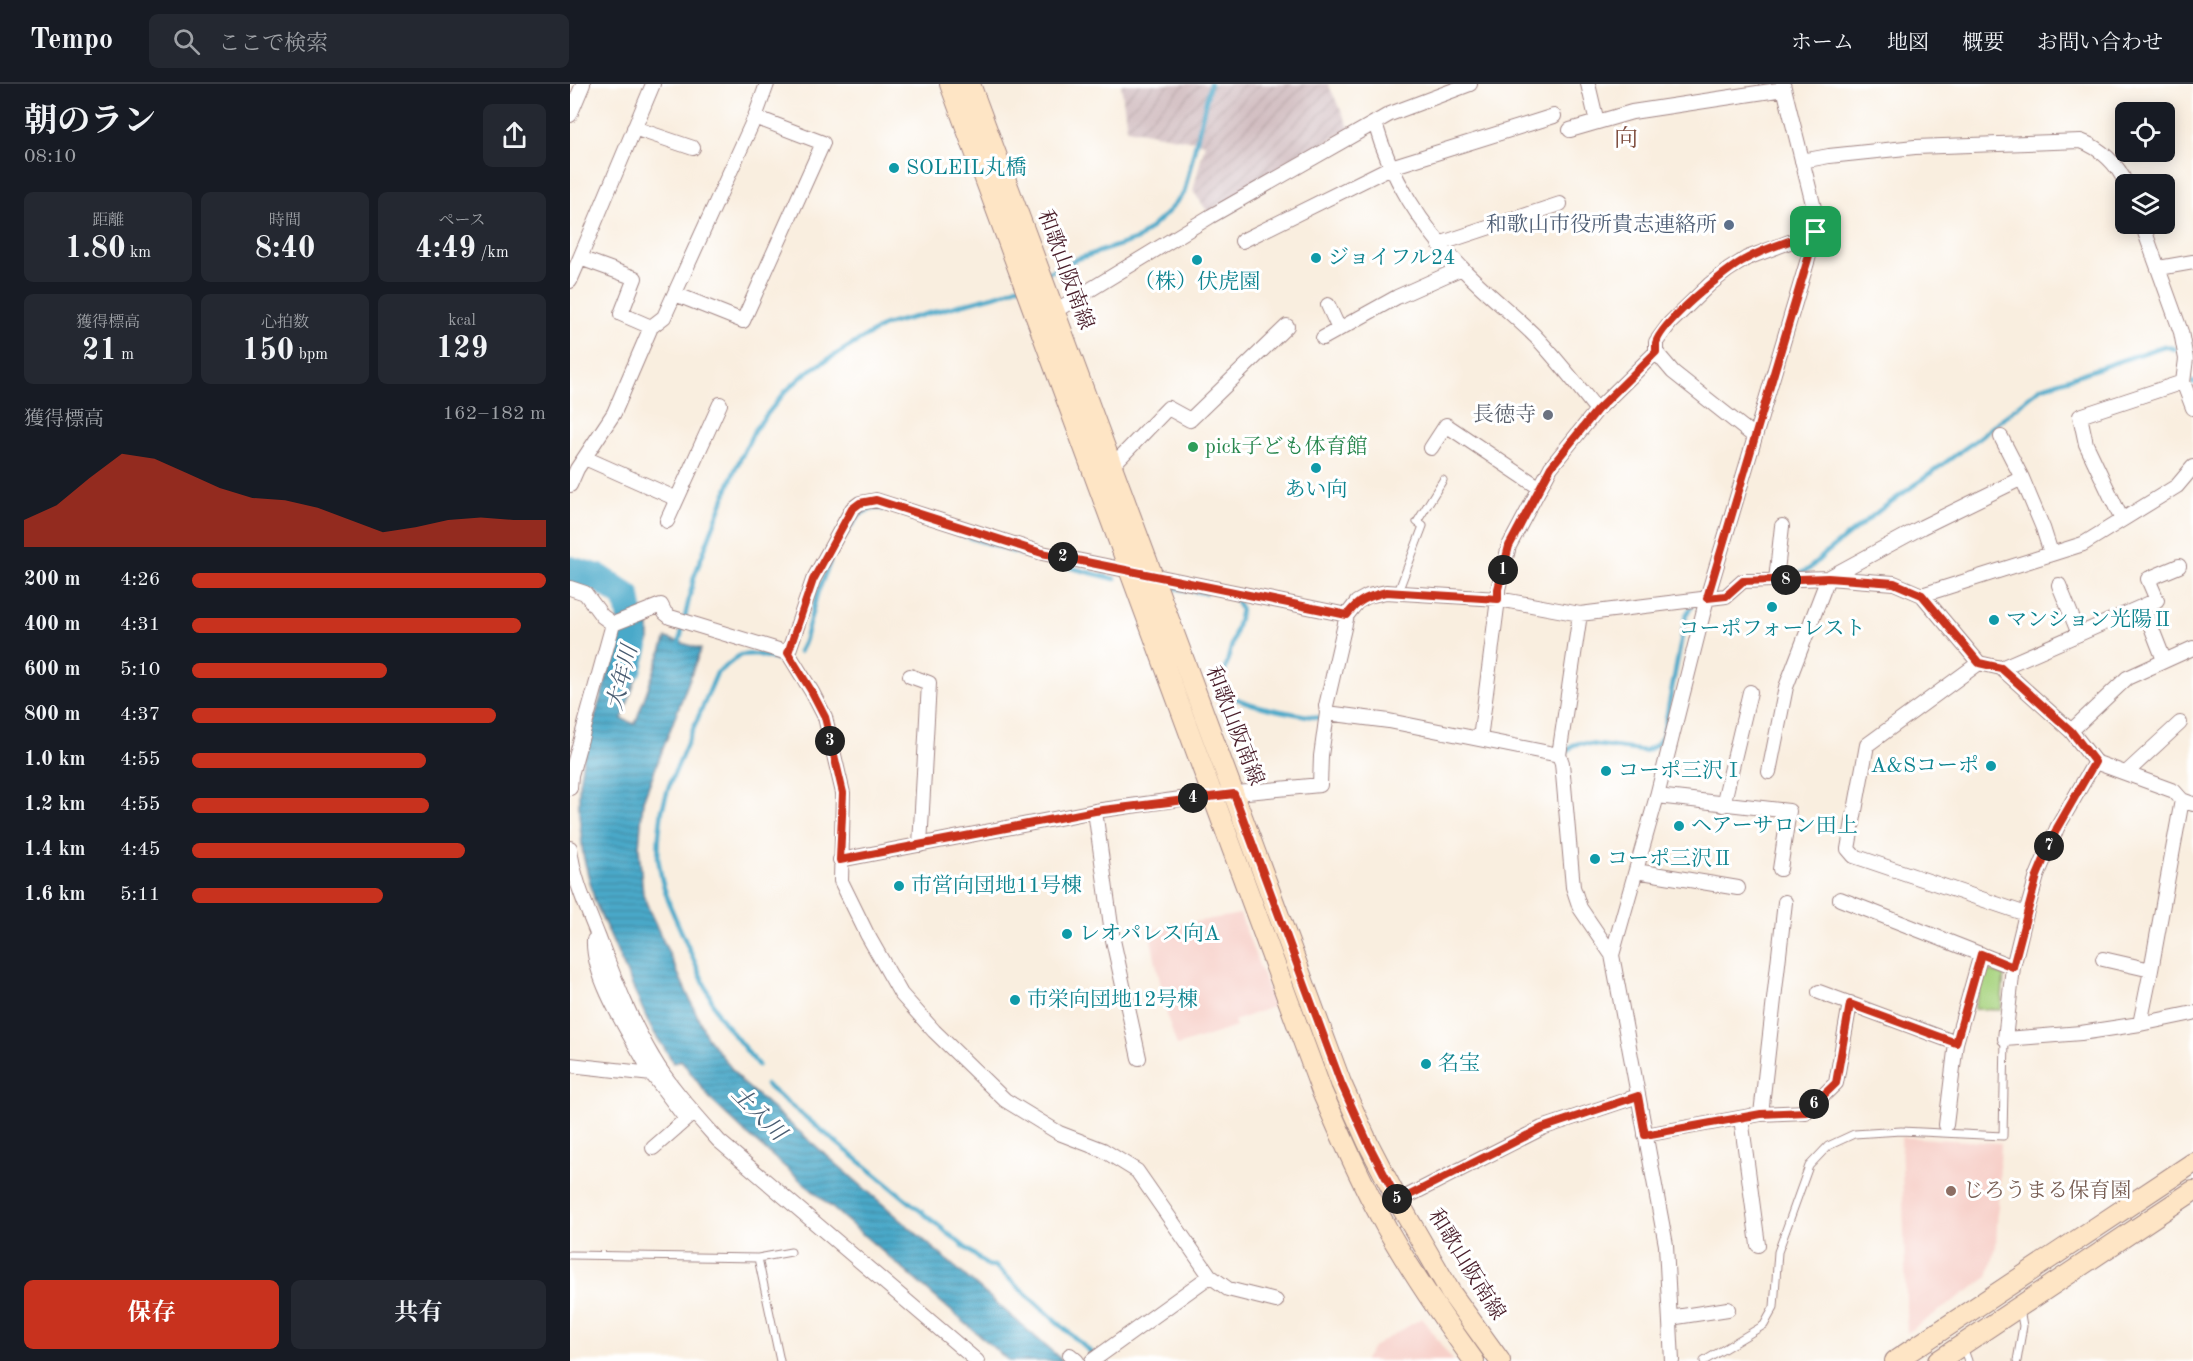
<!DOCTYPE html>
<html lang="ja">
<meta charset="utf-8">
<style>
:root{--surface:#171b24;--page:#242831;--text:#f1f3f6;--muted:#9ea1a6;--line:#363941;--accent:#c8321e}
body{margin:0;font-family:"Old Standard TT","Noto Serif JP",serif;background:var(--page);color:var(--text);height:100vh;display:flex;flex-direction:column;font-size:22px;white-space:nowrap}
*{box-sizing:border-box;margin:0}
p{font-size:20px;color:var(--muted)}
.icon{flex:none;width:33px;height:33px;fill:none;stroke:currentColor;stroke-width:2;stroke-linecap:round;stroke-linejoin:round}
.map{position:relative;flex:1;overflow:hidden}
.details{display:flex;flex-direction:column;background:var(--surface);width:570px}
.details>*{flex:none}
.tools{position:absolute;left:1545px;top:18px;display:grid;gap:12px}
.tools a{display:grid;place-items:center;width:60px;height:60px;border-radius:9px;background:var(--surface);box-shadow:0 3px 15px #0003;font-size:30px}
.pin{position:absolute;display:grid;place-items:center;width:51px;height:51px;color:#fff;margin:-26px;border-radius:12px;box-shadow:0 3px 9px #0006}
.km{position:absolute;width:30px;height:30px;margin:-15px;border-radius:50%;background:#222;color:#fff;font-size:16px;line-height:30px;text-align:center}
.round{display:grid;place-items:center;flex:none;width:63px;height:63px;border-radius:9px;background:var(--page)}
.overview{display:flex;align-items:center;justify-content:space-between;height:102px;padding:0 24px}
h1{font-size:33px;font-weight:700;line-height:45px}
.stats{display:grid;grid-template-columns:repeat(3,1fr);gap:9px;height:102px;padding:6px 24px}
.stats div{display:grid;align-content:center;border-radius:9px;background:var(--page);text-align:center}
.stats b{font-size:30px;font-weight:700}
.stats small{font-size:16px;font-weight:400}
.stats p{font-size:16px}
.chart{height:168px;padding:12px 24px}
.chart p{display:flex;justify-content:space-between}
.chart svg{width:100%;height:108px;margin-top:6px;fill:var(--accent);opacity:.7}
.button{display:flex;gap:12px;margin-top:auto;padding:12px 24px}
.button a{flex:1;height:69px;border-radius:9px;background:var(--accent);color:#fff;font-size:24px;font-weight:700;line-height:69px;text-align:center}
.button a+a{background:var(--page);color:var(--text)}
ul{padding:0 24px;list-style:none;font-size:20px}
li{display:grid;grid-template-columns:96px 72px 1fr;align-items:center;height:45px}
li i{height:15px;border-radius:8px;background:var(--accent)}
header{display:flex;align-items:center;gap:36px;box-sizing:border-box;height:84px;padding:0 30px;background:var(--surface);border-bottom:2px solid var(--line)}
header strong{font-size:28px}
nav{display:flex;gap:33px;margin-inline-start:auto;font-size:21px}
.search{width:420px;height:54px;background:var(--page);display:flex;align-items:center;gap:15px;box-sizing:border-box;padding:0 21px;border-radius:9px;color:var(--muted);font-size:22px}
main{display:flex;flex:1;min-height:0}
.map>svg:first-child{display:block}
.built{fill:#f7d0c9}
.industrial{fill:url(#industrial-furrows)}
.green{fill:#a9d481;stroke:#7a7a56;stroke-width:1.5}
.water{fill:url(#water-rules);stroke:#4a647a;stroke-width:1.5}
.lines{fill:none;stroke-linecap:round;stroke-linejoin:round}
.stream{stroke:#4aa9c9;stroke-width:4.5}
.river{stroke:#4aa9c9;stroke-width:28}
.lane-casing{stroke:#a28685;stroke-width:9}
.street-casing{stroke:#a28685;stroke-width:16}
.secondary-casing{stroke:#a28685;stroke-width:22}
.lane{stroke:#fff;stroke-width:7}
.street{stroke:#fff;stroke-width:14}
.secondary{stroke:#fee5c5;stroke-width:20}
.route-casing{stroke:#fff;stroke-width:12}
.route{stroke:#c8321e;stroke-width:8}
.culture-dot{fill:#0f9aa8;stroke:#fff;stroke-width:2}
.service-dot{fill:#5c6f8a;stroke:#fff;stroke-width:2}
.worship-dot{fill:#6b7280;stroke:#fff;stroke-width:2}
.leisure-dot{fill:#2e9e5b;stroke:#fff;stroke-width:2}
.education-dot{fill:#8d6e63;stroke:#fff;stroke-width:2}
.labels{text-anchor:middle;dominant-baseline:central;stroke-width:6;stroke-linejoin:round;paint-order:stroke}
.culture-label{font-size:21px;fill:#0d838f;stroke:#fff;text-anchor:start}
.service-label{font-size:21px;fill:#4e5e75;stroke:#fff;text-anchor:end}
.street-label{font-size:21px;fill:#4a1f2b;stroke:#fff}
.worship-label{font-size:21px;fill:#5b616d;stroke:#fff;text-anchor:end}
.leisure-label{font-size:21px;fill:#27864d;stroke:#fff;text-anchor:start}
.education-label{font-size:21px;fill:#785e54;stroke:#fff;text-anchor:start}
.water-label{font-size:22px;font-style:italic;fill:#4a5d72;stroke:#fff}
.quarter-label{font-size:24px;fill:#804f40;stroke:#fff}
</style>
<header>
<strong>Tempo</strong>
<div class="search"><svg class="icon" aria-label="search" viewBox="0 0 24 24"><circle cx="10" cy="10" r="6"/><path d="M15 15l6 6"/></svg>ここで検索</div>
<nav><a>ホーム</a><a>地図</a><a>概要</a><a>お問い合わせ</a></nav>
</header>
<main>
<section class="details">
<div class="overview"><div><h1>朝のラン</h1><p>08:10</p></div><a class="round"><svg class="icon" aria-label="share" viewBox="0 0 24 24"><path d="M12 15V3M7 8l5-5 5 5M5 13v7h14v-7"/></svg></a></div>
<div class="stats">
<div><p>距離</p><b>1.80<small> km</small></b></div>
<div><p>時間</p><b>8:40</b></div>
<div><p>ペース</p><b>4:49<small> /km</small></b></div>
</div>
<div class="stats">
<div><p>獲得標高</p><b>21<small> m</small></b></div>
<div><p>心拍数</p><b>150<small> bpm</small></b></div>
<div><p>kcal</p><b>129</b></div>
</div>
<div class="chart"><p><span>獲得標高</span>162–182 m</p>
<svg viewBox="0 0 160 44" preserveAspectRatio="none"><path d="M0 44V33L10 27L20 16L30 6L40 8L50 14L60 20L70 24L80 25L90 28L100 33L110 38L120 36L130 33L140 32L150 33L160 33V44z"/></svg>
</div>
<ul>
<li><b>200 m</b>4:26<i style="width:100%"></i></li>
<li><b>400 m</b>4:31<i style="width:93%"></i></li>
<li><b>600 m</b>5:10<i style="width:55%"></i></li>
<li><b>800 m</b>4:37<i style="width:86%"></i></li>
<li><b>1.0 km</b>4:55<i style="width:66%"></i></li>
<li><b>1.2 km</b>4:55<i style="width:67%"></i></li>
<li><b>1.4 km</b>4:45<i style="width:77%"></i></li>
<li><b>1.6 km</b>5:11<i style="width:54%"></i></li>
</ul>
<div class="button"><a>保存</a><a>共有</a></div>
</section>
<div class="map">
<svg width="1623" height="1277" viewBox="0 0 1623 1277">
<defs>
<pattern id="industrial-furrows" width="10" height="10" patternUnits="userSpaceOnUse" patternTransform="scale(1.5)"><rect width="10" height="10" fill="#d2bec1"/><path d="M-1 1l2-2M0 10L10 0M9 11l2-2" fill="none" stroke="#b6a3a6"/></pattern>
<pattern id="water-rules" width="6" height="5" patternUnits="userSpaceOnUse" patternTransform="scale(1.5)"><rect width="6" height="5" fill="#4aa9c9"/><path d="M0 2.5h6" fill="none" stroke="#4089a3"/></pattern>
</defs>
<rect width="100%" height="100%" fill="#fff"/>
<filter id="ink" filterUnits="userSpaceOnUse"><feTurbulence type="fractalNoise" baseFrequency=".0167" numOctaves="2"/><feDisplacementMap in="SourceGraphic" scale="12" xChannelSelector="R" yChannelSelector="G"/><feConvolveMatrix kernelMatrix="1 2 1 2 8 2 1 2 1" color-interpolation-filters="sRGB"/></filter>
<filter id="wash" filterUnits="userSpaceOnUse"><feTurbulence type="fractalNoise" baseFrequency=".008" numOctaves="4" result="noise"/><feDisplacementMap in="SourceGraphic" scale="24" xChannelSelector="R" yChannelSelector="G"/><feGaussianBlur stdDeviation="1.35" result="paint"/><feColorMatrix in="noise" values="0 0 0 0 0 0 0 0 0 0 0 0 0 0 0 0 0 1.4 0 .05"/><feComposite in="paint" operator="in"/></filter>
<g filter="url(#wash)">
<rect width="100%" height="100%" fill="#f9eedf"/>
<path class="built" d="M670 830 704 922 664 937 666 943 607 962 598 935 579 846Z
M1331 1053 1431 1059 1426 1163 1418 1193 1337 1249Z
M852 1234 883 1277H794L803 1263Z"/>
<path class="industrial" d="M551 0H758L780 45 638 128 623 107 635 59 557 45Z"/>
<path class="green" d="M1414 886 1434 891 1431 926 1404 925Z"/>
<path class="water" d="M79 539V558L52 635 65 640 96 554 131 565 73 717 69 763 73 810 80 828 137 953 172 998 493 1277H439L177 1050 142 1017 111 976 104 979 81 944 25 818 13 771 9 729V700L14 670 49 552Z"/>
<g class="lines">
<path class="stream" d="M475 190 507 175 568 155 595 131 614 109 640 0
M1623 298V299
M346 436 463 474 545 495
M274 452C284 438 293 420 313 425
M1229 490 1239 485 1257 468 1310 426 1409 354 1470 304 1594 262 1605 265
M604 504 635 509
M661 513 666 515 671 526 652 598C653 603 653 607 658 610 677 623 732 631 755 635
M108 564 124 493 164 388 185 345 216 307 237 288 315 241 431 210 449 202
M229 568 234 558 247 510 260 478
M993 672 1003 661 1011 659 1074 667C1084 664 1088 660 1093 651L1116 531 1122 522
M188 981 148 931 100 822 92 797 88 774 89 750 92 726 99 702 147 589 170 571 186 570 212 577
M196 1001 418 1182H425L526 1273"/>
<path class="river" d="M0 486 29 494 57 513 65 561 59 583"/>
</g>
</g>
<g filter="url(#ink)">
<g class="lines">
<defs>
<path id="lane" d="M828 508 853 442 847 438 873 396
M0 1171 188 1174 221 1168
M188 1174 210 1277
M1393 1263 1398 1277
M1134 1277 1194 1241 1204 1223 1208 1168 1239 1082 1258 1062 1284 1050 1331 1047 1433 1052 1435 955
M1447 1277 1453 1242 1450 1225"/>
<path id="street" d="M1018 0 1027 38
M0 31 13 0
M805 39C820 93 852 143 891 183 914 208 941 228 965 252 987 275 1007 301 1027 326
M64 44 123 64
M1000 46 1062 28 1214 5
M1232 77 1259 72 1345 63 1511 57C1530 64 1548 80 1556 100
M1572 140 1611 248 1616 275 1613 298 1623 324
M672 157 821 83 984 32
M869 160 990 120
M1589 184 1623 178
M0 197 10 174
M105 210 173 237 253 59 185 33 197 0
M758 221 769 245
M477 232 641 132 820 30 900 0
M81 243 51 230 65 194 10 174 83 0
M753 254 827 213 892 184
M1086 268 1103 288 1185 353
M1431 353 1452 394
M861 364 876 341 970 404
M15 374 107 415
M542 382 598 324 620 336 717 242
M0 401 7 385 44 329 81 243 94 233 185 33
M1552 436 1516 360 1510 332 1613 298
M97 437 150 320
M1206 496 1212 442
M1489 501 1509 550
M0 504 15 509 32 532 43 540
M1352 511 1513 460 1607 402 1623 383
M1573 522 1594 576
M1010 530 989 671 992 679 1003 803 1010 824 1042 871
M43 540 91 521 95 529 100 533 218 569 242 608 255 633 273 709 271 797 297 850 331 910 364 947 435 1016 489 1049 533 1066 567 1087 640 1192 658 1205 706 1217
M218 569 243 496 282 425 290 419 306 416 472 469 777 531
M1409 579 1297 661 1278 765 1284 772 1456 830 1467 792 1487 744 1525 678
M1431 584 1587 516 1578 495 1609 482
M340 592 359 599 350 761
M1501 647 1557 594 1623 564
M910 655 928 515V505L939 462 981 383 1027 326 1086 268V258L1100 239 1140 200 1158 186 1177 174 1246 148
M989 671 819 637 757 629 756 622 777 531 787 518 798 512 816 508 928 515 1010 530 1156 512 1173 497 1258 494 1324 499 1352 511 1409 579 1431 584 1501 647 1525 678 1604 707 1612 716 1623 720
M1199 688 1216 603 1258 494 1352 443 1452 394 1473 444 1481 469
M1556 689 1610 639
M0 704 1 691 43 540
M1087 712 1219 727 1210 785
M1153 721 1180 608
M525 727 543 856 569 974
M0 764C3 794 17 824 28 852 44 893 60 936 83 974 99 1002 127 1032 149 1057L407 1277
M270 776 525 727 625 713 750 701 751 672 757 629
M1066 787 1168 804
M1270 815 1443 883
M1456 830 1443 883 1435 955 1511 949 1570 940
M24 856C22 895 63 955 82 990
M1533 875 1581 886 1612 716
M1581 886 1570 940 1623 929
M1249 908 1386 959
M0 981 82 990 116 1035
M1191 1030 1236 1028 1266 999 1280 919
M1171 1034 1188 1161
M1376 1041 1386 959 1411 870
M1075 1051 1191 1030 1215 818
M83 1064 122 1030
M828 1117 972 1044 1068 1012
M1100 1234 1158 1225
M500 1271 507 1277
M522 1277 640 1192
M1102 1277 1096 1161 1042 871 1087 712 1137 514 1246 148 1247 136 1213 0"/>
<path id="secondary" d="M380 0 752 1008C770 1049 787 1090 809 1130 836 1181 870 1230 904 1277
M400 0 771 999 798 1059 828 1117 881 1209 930 1277
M1325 1277 1623 1079
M1368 1277 1623 1107"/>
</defs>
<use href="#lane" class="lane-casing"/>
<use href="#street" class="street-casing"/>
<use href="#secondary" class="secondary-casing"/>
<use href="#lane" class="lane"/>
<use href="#street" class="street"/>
<use href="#secondary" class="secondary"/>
</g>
</g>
<g class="lines" filter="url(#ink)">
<defs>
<path id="route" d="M1246 148 1137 514 1156 512 1173 497 1258 494 1324 499 1352 511 1409 579 1431 584 1501 647 1525 678 1487 744 1467 792 1443 883 1411 870 1386 959 1280 920 1266 999 1236 1028 1191 1030 1075 1051 1068 1012 972 1044 828 1117 798 1059 771 999 664 710 525 727 270 776 273 709 255 633 242 608 218 569 243 496 282 425 290 419 306 416 472 469 777 531C789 515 797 513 816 508L928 515V505L939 462 981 383 1027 326 1086 268C1086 265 1086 262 1086 259 1091 239 1157 184 1176 175 1198 163 1223 156 1246 148Z"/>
</defs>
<use href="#route" class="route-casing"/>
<use href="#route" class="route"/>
</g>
<g class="culture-dot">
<circle cx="324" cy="84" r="6"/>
<circle cx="746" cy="174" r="6"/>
<circle cx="627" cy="176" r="6"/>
<circle cx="746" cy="384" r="6"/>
<circle cx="1202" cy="523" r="6"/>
<circle cx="1424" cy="536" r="6"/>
<circle cx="1421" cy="682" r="6"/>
<circle cx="1036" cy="687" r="6"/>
<circle cx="1109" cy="742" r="6"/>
<circle cx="1025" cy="775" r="6"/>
<circle cx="329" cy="802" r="6"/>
<circle cx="497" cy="850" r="6"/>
<circle cx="445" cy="916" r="6"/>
<circle cx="856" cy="980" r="6"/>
</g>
<circle class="service-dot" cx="1159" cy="141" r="6"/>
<circle class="worship-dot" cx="978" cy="331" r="6"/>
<circle class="leisure-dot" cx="623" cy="363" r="6"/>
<circle class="education-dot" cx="1381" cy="1107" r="6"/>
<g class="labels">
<g class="culture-label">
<text x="336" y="84">SOLEIL丸橋</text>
<text x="758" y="174">ジョイフル24</text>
<text x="627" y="198" text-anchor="middle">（株）伏虎園</text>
<text x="746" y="406" text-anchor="middle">あい向</text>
<text x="1436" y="536">マンション光陽Ⅱ</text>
<text x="1202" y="545" text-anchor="middle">コーポフォーレスト</text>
<text x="1409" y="682" text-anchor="end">A&amp;Sコーポ</text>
<text x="1048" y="687">コーポ三沢Ⅰ</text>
<text x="1121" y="742">ヘアーサロン田上</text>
<text x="1037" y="775">コーポ三沢Ⅱ</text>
<text x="341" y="802">市営向団地11号棟</text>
<text x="509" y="850">レオパレス向A</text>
<text x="457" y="916">市栄向団地12号棟</text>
<text x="868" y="980">名宝</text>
</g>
<g class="service-label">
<text x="1147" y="141">和歌山市役所貴志連絡所</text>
</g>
<g class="street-label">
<text transform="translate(495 186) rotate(70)">和歌山阪南線</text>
<text transform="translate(664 642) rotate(69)">和歌山阪南線</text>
<text transform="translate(896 1181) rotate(58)">和歌山阪南線</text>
</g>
<g class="worship-label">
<text x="966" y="331">長徳寺</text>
</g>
<g class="leisure-label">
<text x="635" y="363">pick子ども体育館</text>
</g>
<g class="education-label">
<text x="1393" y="1107">じろうまる保育園</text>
</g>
<g class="water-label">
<text transform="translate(53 594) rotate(-76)">大年川</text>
<text transform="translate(188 1030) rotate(45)">土入川</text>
</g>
<g class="quarter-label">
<text x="1056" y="56">向</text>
</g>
</g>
</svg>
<div class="tools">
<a><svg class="icon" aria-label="locate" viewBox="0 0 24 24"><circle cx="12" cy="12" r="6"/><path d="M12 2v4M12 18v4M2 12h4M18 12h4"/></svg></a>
<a><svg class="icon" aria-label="layers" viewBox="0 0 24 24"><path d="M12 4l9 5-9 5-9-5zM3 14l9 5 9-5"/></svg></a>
</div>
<div class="pin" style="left:1246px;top:148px;background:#1e9e55"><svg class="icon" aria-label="arrive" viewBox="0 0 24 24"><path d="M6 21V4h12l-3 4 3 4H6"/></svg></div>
<b class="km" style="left:933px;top:486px">1</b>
<b class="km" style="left:493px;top:473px">2</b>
<b class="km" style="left:260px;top:657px">3</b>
<b class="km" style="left:623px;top:714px">4</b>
<b class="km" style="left:827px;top:1115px">5</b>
<b class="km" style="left:1244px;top:1020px">6</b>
<b class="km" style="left:1479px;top:762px">7</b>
<b class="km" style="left:1216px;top:496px">8</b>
</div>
</main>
